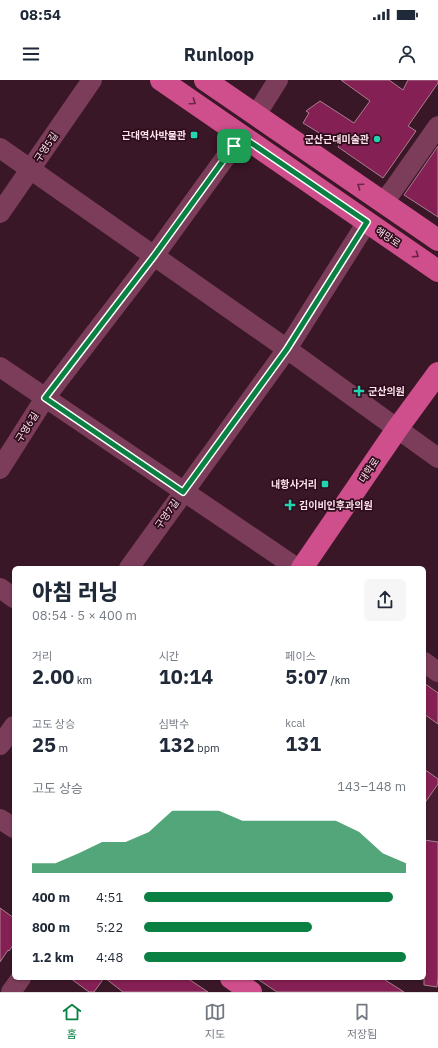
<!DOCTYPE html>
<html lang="ko">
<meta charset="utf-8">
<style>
:root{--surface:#fff;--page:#f6f6f7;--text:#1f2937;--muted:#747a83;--line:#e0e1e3;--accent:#0b8043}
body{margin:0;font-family:"IBM Plex Sans","Noto Sans KR",sans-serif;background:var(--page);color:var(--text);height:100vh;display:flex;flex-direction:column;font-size:15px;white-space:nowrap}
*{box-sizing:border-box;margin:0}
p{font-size:13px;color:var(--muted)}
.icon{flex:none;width:22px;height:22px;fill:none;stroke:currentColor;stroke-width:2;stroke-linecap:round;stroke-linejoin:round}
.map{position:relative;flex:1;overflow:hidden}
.panel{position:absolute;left:12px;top:486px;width:414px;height:414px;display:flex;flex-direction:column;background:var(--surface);border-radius:6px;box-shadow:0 1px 3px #0004}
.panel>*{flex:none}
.pin{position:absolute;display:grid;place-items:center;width:34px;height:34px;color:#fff;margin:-17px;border-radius:8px;box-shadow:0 2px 6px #0006}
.round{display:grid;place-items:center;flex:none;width:42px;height:42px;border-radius:6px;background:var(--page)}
.head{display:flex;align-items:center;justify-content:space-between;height:68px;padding:0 20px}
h1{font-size:22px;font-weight:800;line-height:30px}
.metrics{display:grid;grid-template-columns:repeat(3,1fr);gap:6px;height:68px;padding:4px 20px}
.metrics div{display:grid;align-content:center}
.metrics b{font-size:20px;font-weight:800}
.metrics small{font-size:11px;font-weight:400}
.metrics p{font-size:11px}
.chart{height:112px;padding:8px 20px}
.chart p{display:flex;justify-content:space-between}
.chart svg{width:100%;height:72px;margin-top:4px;fill:var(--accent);opacity:.7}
ul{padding:0 20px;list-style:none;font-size:13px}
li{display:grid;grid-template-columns:64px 48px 1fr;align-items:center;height:30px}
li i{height:10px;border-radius:5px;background:var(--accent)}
.status{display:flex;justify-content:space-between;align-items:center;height:28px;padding:0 20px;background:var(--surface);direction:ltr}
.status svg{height:11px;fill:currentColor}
header{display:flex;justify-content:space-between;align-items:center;height:52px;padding:0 20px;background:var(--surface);font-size:18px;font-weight:800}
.menu{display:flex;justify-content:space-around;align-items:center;height:56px;border-top:1px solid var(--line);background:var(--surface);font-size:11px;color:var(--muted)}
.menu a{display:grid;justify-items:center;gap:2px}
.menu .active{color:var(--accent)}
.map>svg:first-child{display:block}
.built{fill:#481d31}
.building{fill:#852054;stroke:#aa7e8f}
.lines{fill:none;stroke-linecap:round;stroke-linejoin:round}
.minor{stroke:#7b3d59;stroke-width:20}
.major{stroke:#cf4e8c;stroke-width:22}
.oneway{stroke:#682444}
.route-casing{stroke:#fff;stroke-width:8}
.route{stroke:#0b8043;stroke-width:5}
.poi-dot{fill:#20d5b0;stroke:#300d1d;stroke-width:1.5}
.labels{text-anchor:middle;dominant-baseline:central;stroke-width:3.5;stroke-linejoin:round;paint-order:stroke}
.poi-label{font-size:10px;font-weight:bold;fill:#fce3ec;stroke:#300d1d;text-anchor:end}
.street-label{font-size:10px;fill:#fce3ec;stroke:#300d1d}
</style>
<div class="status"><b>08:54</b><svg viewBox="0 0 49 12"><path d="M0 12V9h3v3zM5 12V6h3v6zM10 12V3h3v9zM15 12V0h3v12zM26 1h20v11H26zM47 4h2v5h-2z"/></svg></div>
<header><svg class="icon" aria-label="menu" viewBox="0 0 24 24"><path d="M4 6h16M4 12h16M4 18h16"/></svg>Runloop<svg class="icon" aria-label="person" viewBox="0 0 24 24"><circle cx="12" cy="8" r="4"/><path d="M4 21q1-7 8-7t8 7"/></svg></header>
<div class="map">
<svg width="438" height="912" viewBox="0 0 438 912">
<rect width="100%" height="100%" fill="#3a1727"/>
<path class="built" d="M424 590 438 600V869L424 867Z"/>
<path class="building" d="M341 0H389L403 10 408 0H438V3L408 46 416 51 383 98 338 67 339 65 303 43 309 33 306 31 320 21 354 43 370 21Z
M438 66V137L404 115Z
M424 603 438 613V644L424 634Z
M424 689 438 699V704L424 724Z
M424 760 438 762V897L437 907 424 905Z
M0 828 14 838V864L9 871 8 870 0 882Z
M70 898H104L94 912H89Z
M105 898H187L208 912H123Z
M256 898H382L404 912H277Z"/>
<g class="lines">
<path class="minor" d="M256 35 278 0
M0 68 287 269 438 378
M383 122 393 110 438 46
M0 133 92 0
M0 287 297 488
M0 389 45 318 154 176 241 56
M129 488 287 269 367 142
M0 508 14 518
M424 582 438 592
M0 665 14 646
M0 739 14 748
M11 912 21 898"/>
<path class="major" d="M161 0 438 191
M205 0 438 160
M302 488 397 349 438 293
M231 898 251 912"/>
</g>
<defs><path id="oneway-chevron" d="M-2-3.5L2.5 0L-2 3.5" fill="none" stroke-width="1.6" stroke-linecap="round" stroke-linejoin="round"/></defs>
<g class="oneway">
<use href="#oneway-chevron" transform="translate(193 22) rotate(35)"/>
<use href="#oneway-chevron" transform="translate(360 106) rotate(-145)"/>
<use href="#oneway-chevron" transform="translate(416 175) rotate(34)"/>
</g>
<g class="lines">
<defs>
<path id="route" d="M241 56 367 142 287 269 183 412 45 318 154 176Z"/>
</defs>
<use href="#route" class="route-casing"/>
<use href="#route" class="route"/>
</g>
<g class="poi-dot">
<rect x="190" y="51" width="8" height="8" rx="2"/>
<circle cx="377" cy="59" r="4"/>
<path d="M357 305h4v4h4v4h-4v4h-4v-4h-4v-4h4z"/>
<rect x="321" y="400" width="8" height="8" rx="2"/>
<path d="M288 419h4v4h4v4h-4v4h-4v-4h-4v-4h4z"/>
</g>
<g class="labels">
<g class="poi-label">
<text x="186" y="55">근대역사박물관</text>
<text x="369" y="59">군산근대미술관</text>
<text x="368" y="311" text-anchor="start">군산의원</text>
<text x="317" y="404">내항사거리</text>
<text x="299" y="425" text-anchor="start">김이비인후과의원</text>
</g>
<g class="street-label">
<text transform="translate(46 67) rotate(-56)">구영5길</text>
<text transform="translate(388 157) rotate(34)">해망로</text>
<text transform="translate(27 347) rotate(-58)">구영6길</text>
<text transform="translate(369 390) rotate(-56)">대학로</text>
<text transform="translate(167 434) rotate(-55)">구영7길</text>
</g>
</g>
</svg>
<div class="pin" style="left:234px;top:66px;background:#1e9e55"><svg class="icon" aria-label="arrive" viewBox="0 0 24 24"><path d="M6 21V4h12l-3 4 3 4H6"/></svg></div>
<section class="panel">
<div class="head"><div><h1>아침 러닝</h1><p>08:54 · 5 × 400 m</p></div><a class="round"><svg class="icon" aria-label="share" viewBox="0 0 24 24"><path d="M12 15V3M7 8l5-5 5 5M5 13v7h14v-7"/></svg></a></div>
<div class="metrics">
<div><p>거리</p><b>2.00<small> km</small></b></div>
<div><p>시간</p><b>10:14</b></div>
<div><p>페이스</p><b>5:07<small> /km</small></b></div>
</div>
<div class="metrics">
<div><p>고도 상승</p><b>25<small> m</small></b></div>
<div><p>심박수</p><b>132<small> bpm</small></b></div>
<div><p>kcal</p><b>131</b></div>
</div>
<div class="chart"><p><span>고도 상승</span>143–148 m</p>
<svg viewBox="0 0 160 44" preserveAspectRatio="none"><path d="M0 44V38L10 38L20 32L30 25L40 25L50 19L60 6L70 6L80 6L90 12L100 12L110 12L120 12L130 12L140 19L150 32L160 38V44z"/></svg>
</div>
<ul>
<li><b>400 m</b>4:51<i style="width:95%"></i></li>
<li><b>800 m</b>5:22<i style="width:64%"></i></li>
<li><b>1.2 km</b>4:48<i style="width:100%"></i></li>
</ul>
</section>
</div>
<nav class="menu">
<a class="active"><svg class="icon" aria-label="home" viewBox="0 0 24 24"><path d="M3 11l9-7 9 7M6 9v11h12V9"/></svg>홈</a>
<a><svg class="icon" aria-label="map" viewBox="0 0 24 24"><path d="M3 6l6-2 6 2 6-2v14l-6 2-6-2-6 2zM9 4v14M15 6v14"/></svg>지도</a>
<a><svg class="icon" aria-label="saved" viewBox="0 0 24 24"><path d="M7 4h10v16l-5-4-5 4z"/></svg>저장됨</a>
</nav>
